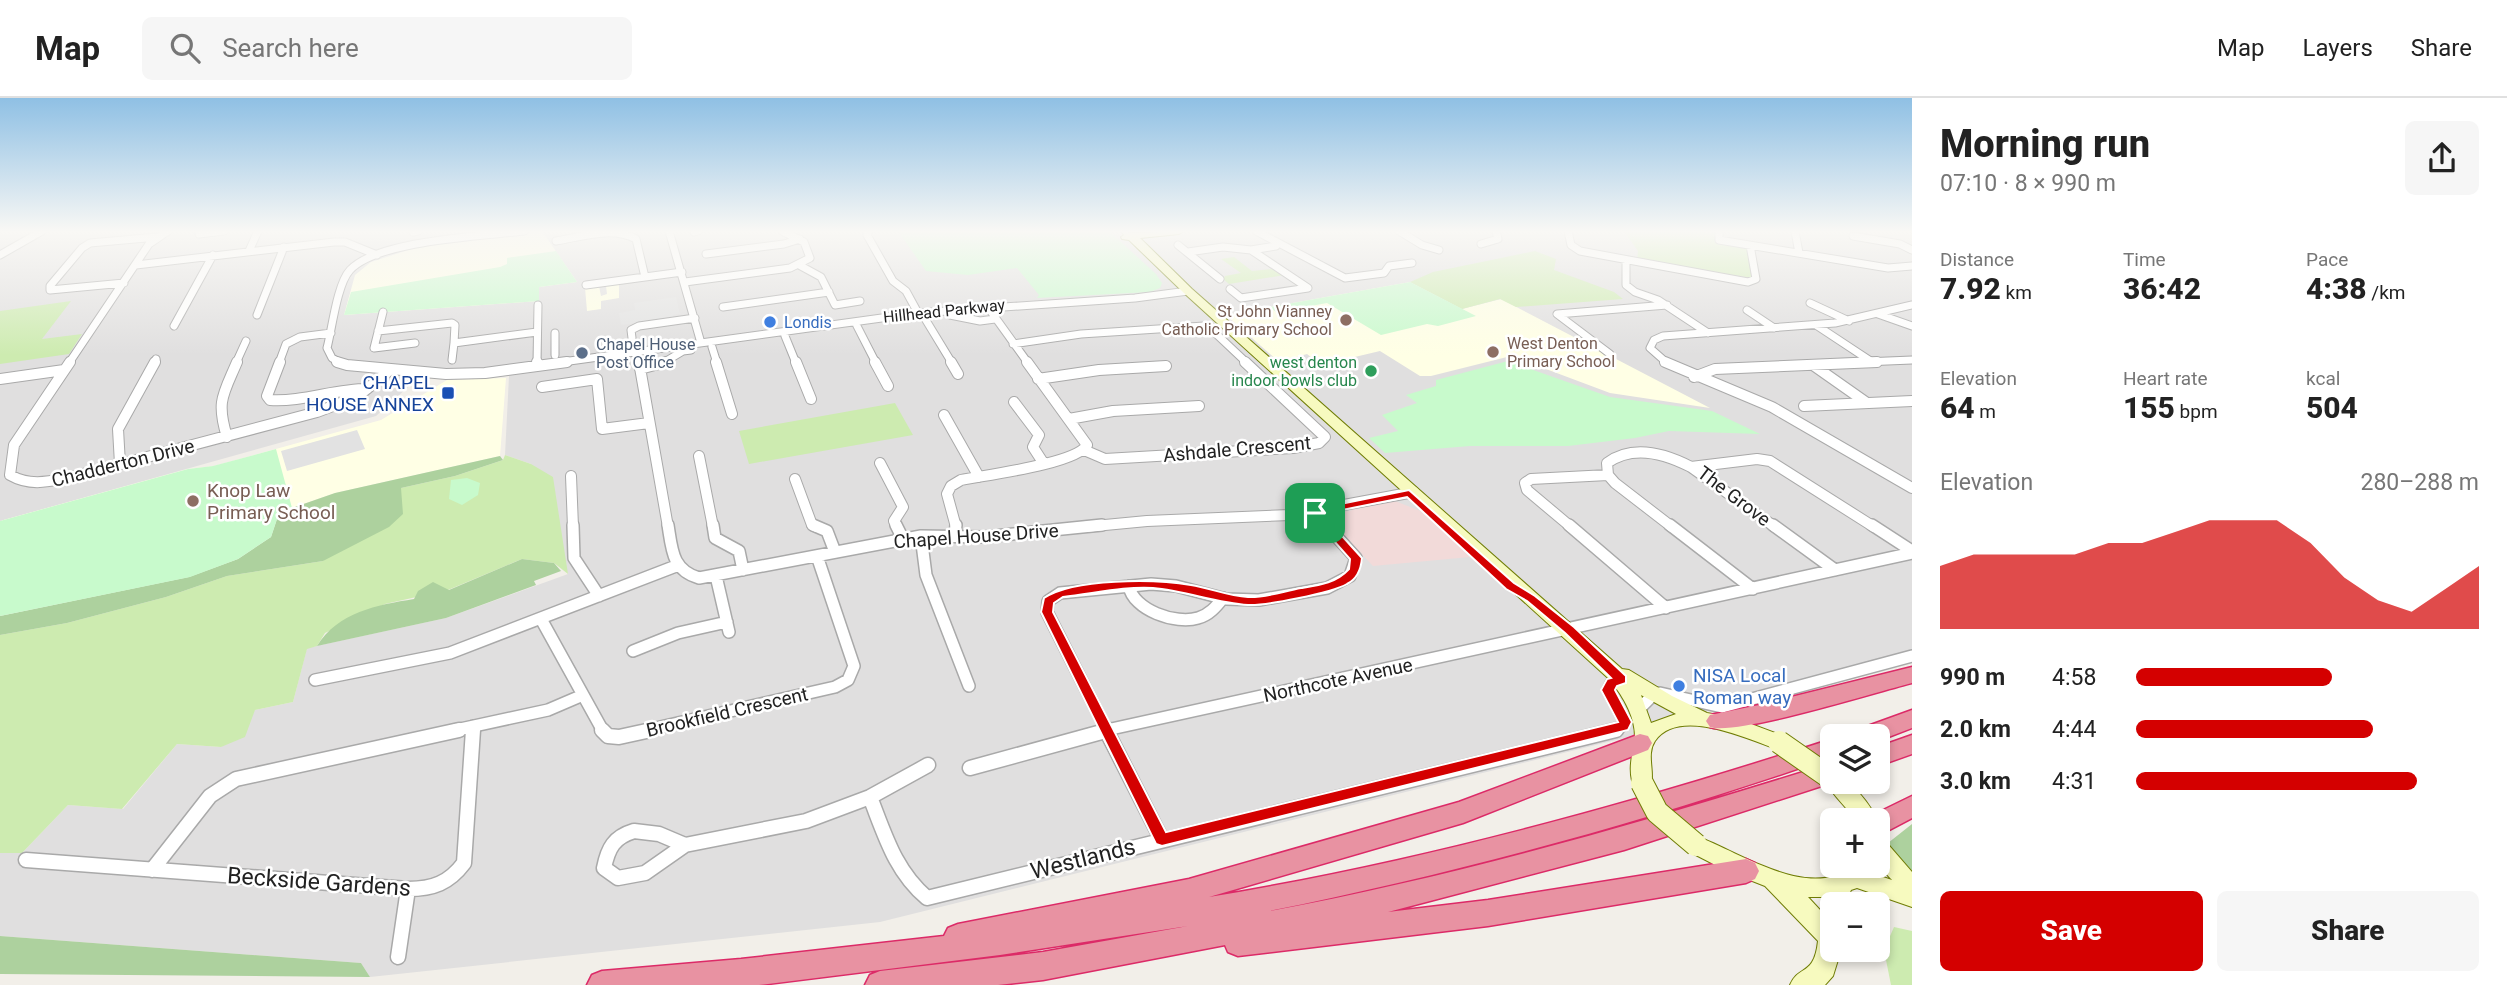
<!DOCTYPE html>
<meta charset="utf-8">
<style>
:root{--surface:#fff;--page:#f6f6f6;--text:#222;--muted:#767676;--line:#e0e0e0;--accent:#d40000}
body{margin:0;font-family:Roboto,sans-serif;background:var(--page);color:var(--text);height:100vh;display:flex;flex-direction:column;font-size:26px;white-space:nowrap}
*{box-sizing:border-box;margin:0}
p{font-size:23px;color:var(--muted)}
.icon{flex:none;width:38px;height:38px;fill:none;stroke:currentColor;stroke-width:2;stroke-linecap:round;stroke-linejoin:round}
.map{position:relative;flex:1;overflow:hidden}
.sheet{display:flex;flex-direction:column;background:var(--surface);width:595px}
.sheet>*{flex:none}
.fabs{position:absolute;left:1820px;top:626px;display:grid;gap:14px}
.fabs a{display:grid;place-items:center;width:70px;height:70px;border-radius:10px;background:var(--surface);box-shadow:0 4px 10px #0003;font-size:35px}
.pin{position:absolute;display:grid;place-items:center;width:60px;height:60px;color:#fff;margin:-30px;border-radius:14px;box-shadow:0 4px 10px #0006}
.round{display:grid;place-items:center;flex:none;width:74px;height:74px;border-radius:10px;background:var(--page)}
.head{display:flex;align-items:center;justify-content:space-between;height:119px;padding:0 28px}
h1{font-size:38px;font-weight:800;line-height:52px}
.stats{display:grid;grid-template-columns:repeat(3,1fr);gap:10px;height:119px;padding:7px 28px}
.stats div{display:grid;align-content:center}
.stats b{font-size:30px;font-weight:800}
.stats small{font-size:19px;font-weight:400}
.stats p{font-size:19px}
.chart{height:196px;padding:14px 28px}
.chart p{display:flex;justify-content:space-between}
.chart svg{width:100%;height:126px;margin-top:7px;fill:var(--accent);opacity:.7}
.primary-button{display:flex;gap:14px;margin-top:auto;padding:14px 28px}
.primary-button a{flex:1;height:80px;border-radius:10px;background:var(--accent);color:#fff;font-size:28px;font-weight:800;line-height:80px;text-align:center}
.primary-button a+a{background:var(--page);color:var(--text)}
ul{padding:0 28px;list-style:none;font-size:23px}
li{display:grid;grid-template-columns:112px 84px 1fr;align-items:center;height:52px}
li i{height:18px;border-radius:9px;background:var(--accent)}
header{display:flex;align-items:center;gap:42px;box-sizing:border-box;height:98px;padding:0 35px;background:var(--surface);border-bottom:2px solid var(--line)}
header strong{font-size:33px}
nav{display:flex;gap:38px;margin-inline-start:auto;font-size:24px}
.search{width:490px;height:63px;background:var(--page);display:flex;align-items:center;gap:18px;box-sizing:border-box;padding:0 24px;border-radius:10px;color:var(--muted);font-size:26px}
main{display:flex;flex:1;min-height:0}
.map>svg:first-child{display:block}
.residential{fill:#e0dfdf}
.commercial{fill:#f2dad9}
.education{fill:#ffffe5}
.grass{fill:#cdebb0}
.forest{fill:#add19e}
.park{fill:#c8facc}
.parking{fill:#e2e2e2}
.lines{fill:none;stroke-linecap:round;stroke-linejoin:round}
.street-far3-casing{stroke:#a9a9a9;stroke-width:9}
.street-far2-casing{stroke:#a9a9a9;stroke-width:12}
.street-far1-casing{stroke:#a9a9a9;stroke-width:14}
.street-casing{stroke:#a9a9a9;stroke-width:17}
.secondary-casing{stroke:#707d05;stroke-width:2}
.highway-casing{stroke:#dc2a67;stroke-width:3}
.street-far3{stroke:#fff;stroke-width:7}
.street-far2{stroke:#fff;stroke-width:10}
.street-far1{stroke:#fff;stroke-width:11}
.street{stroke:#fff;stroke-width:14}
.secondary{fill:#f7fabf;fill-rule:evenodd}
.highway{fill:#e892a2;fill-rule:evenodd}
.secondary-bridge-casing{stroke:#707d05;stroke-width:24;stroke-linecap:butt}
.secondary-bridge{stroke:#f7fabf;stroke-width:22}
.route{fill:#d40000;stroke:#fff;stroke-width:2;fill-rule:evenodd}
.education-dot{fill:#8d6e63;stroke:#fff;stroke-width:2.5}
.shop-dot{fill:#3f7fe0;stroke:#fff;stroke-width:2.5}
.service-dot{fill:#5c6f8a;stroke:#fff;stroke-width:2.5}
.leisure-dot{fill:#2e9e5b;stroke:#fff;stroke-width:2.5}
.transit-dot{fill:#1a4fb4;stroke:#fff;stroke-width:2.5}
.labels{text-anchor:middle;dominant-baseline:central;stroke-width:5;stroke-linejoin:round;paint-order:stroke}
.far-street-label{font-size:16px;fill:#222;stroke:#fff}
.far-education-label{font-size:16px;fill:#785e54;stroke:#fff;text-anchor:end}
.far-shop-label{font-size:16px;fill:#366cbe;stroke:#fff;text-anchor:start}
.far-service-label{font-size:16px;fill:#4e5e75;stroke:#fff;text-anchor:start}
.far-leisure-label{font-size:16px;fill:#27864d;stroke:#fff;text-anchor:end}
.transit-label{font-size:19px;fill:#164399;stroke:#fff;text-anchor:end}
.street-label{font-size:19px;fill:#222;stroke:#fff}
.education-label{font-size:19px;fill:#785e54;stroke:#fff;text-anchor:start}
.shop-label{font-size:19px;fill:#366cbe;stroke:#fff;text-anchor:start}
.near-street-label{font-size:23px;fill:#222;stroke:#fff}
</style>
<header>
<strong>Map</strong>
<div class="search"><svg class="icon" aria-label="search" viewBox="0 0 24 24"><circle cx="10" cy="10" r="6"/><path d="M15 15l6 6"/></svg>Search here</div>
<nav><a>Map</a><a>Layers</a><a>Share</a></nav>
</header>
<main>
<div class="map">
<svg width="1912" height="887" viewBox="0 0 1912 887">
<rect width="100%" height="100%" fill="#f2efe9"/>
<path class="residential" d="M0 133H1912V561L1779 589 1624 640 880 824 370 879 361 865 0 838V755H22L68 707 123 711 177 646 221 649 255 612 293 604 307 550 446 520 568 476 531 366 505 357 509 278 418 280 376 318 0 423Z"/>
<path class="commercial" d="M1395 403 1423 414 1470 459 1373 468 1332 425 1334 416Z"/>
<path class="education" d="M542 133 577 184 539 189V203L344 217 355 177 371 164 421 148Z
M1410 184 1462 211 1501 201 1710 310 1610 295 1511 258 1431 278H1420L1380 253 1321 267 1307 256 1279 264 1226 217Z
M619 186V200L601 203V211L587 213 585 190 599 188 601 198 607 196 606 188Z
M506 280 500 358 335 395 292 410 277 421 0 423 188 371 214 368 381 322 447 282Z"/>
<path class="grass" d="M1624 133 1716 135 1717 142 1747 150 1753 180 1637 163 1638 153Z
M1535 153 1556 161 1554 172 1614 194 1623 201 1516 209 1500 201 1462 211 1410 184 1433 174Z
M1234 159 1252 173 1272 171 1285 177 1229 186 1223 181 1225 178 1241 175 1221 161Z
M71 203 42 241 82 236 69 256 0 266V213Z
M895 305 913 337 749 366 739 333Z
M505 357 531 366 553 379 568 476 554 465 522 461 448 492 385 506 325 535 317 548 307 551 293 604 255 612 245 639 221 649 177 646 122 711 68 707 22 755H0V537L67 525 166 499 227 478 323 463 401 390 455 378 503 362Z
M1894 829 1912 833V887H1891L1884 852Z"/>
<path class="forest" d="M500 358 503 362 455 378 401 390 403 416 389 429 323 463 227 478 166 499 67 525 0 537V518L189 479 238 461 271 439 277 421 292 410 335 395Z
M522 461 554 465 561 473 534 483 536 487 446 520 317 548C338 514 377 507 414 501L418 493 433 484 449 492Z
M1912 726V777L1888 745Z
M0 838 361 865 370 879 0 876Z"/>
<path class="park" d="M898 133H1109L1156 176 1162 185 1160 190 1150 194 1037 200 1039 197 1017 170 968 177 926 173Z
M556 153 577 184 539 189V203L344 217 351 194 500 169 507 166V160Z
M1410 184 1476 218 1438 228 1427 226 1381 237 1327 205C1308 209 1295 210 1276 214L1270 209Z
M1508 263 1610 299 1712 313 1760 336 1669 333 1635 340 1568 348H1470L1385 355 1369 340 1398 333 1382 317 1417 305 1406 297 1436 288V282Z
M276 351 292 410 277 421 271 439 238 461 190 479 0 518V423L188 371 213 368Z
M467 380 480 385 478 397 462 407 449 401 451 382Z"/>
<path class="parking" d="M676 199 680 216 673 217V220L621 227 619 215 635 212 634 205Z
M357 332 365 351 287 373 281 353Z"/>
<g class="lines">
<defs>
<path id="street-far3" d="M669 133 701 245
M869 133 867 137 893 183 906 193 918 215
M1256 133 1345 180 1384 175 1389 168 1412 165
M1399 133 1422 147 1439 152
M1568 133 1571 147 1580 153 1748 184 1756 181 1750 147
M1719 133V142L1888 170 1912 168
M1795 133 1799 155
M413 134 418 133
M694 134 698 133
M199 136 224 133
M1853 138 1900 146 1912 152
M556 143C581 139 612 128 636 141L645 179
M1481 146 1498 141 1496 133
M1178 147 1220 181
M249 153 258 133
M1188 154 1223 149 1251 152
M706 156 784 146 800 141
M0 157 42 133
M1626 162V187L1635 194 1658 202 1708 235
M136 167 334 144H345L377 157
M799 167 821 179 835 207 860 203
M685 184 790 170 810 160 804 144 782 133
M124 185 50 192V188L82 150 90 145 157 139
M586 187 682 174
M1230 191 1241 200 1308 190 1251 152 1276 148
M1810 205 1849 223
M987 208 1028 265
M723 209 829 194
M1747 212 1774 230
M383 214 374 250 415 245
M1878 216 1912 228
M257 217 284 149
M950 217 980 223 995 221
M924 219 952 265
M1816 227 1872 264
M174 228 213 157
M857 228 876 265
M378 233 452 225 455 227 454 245 537 234
M555 235V257
M785 238 796 265
M632 240 631 232 639 228 695 220
M1013 246 1081 236 1204 228 1212 232 1247 265
M712 249 717 265
M637 255 639 265
M1610 256 1557 216 1667 207
M452 262 454 245
M69 265 149 146 168 133
M154 265 156 261
M236 265 246 243
M279 265 286 246 300 239 331 235
M341 265 332 260 327 250C332 231 337 186 350 172 378 142 483 138 524 133
M537 265 538 207
M555 265 918 215 1135 200 1188 193
M663 265 683 253 691 252
M1667 265 1650 250 1654 242 1663 238 1835 225 1912 207
M1839 265 1912 262"/>
<path id="street-far2" d="M70 264 14 347 10 377C29 388 47 384 68 380L317 314 357 299 390 272
M280 264 267 298 270 302C303 304 334 291 367 291
M337 264 347 267 446 276 485 275 567 264
M639 264 668 429
M716 264 732 316
M796 264 811 301
M875 264 888 288
M951 264 958 276
M1665 264 1772 309 1912 390
M1813 267 1867 305
M537 268V264
M640 271 666 264
M1694 279 1715 271 1877 264
M0 281 64 272
M1038 281 1099 272 1166 268
M542 289 597 281 602 331 649 325
M1014 304 1039 337 1033 349 1044 366
M1804 308 1912 303
M944 317 979 379
M1069 321 1113 313 1199 308
M227 339C216 303 223 297 237 264
M1084 352 1105 361 1293 350 1319 345 1325 339 1245 264
M699 358 713 429
M880 365 903 409 894 423 897 429
M120 366 118 331 155 264
M571 378 573 429
M795 381 812 427 817 429
M1315 415 1328 429
M956 429 947 396 951 388 961 382C985 377 1076 366 1087 347L1027 264
M1084 429 1147 423 1290 417 1414 394
M1571 429 1527 392 1525 385 1531 381 1608 377
M1672 429 1615 385 1608 377 1607 365C1633 346 1664 355 1691 369
M1775 429 1691 369 1757 361 1770 363 1874 429"/>
<path id="street-far1" d="M573 427 574 460 599 498
M668 427C672 452 672 472 699 480L921 438 984 439 1102 427
M713 427 715 440 739 453 743 472
M813 427 827 433 835 454
M896 427 903 441
M1569 427 1666 510
M1670 427 1753 491
M1773 427 1835 472
M1872 427 1912 453
M955 437 956 427
M921 438 926 477 969 588
M716 478 729 534
M1129 488C1133 512 1176 527 1198 520 1209 517 1216 509 1223 500
M541 521 603 633
M633 553 678 535 727 524
M315 582 450 555 676 468
M1640 610 1654 596 1660 595 1722 609 1912 558
M451 633 548 612 583 597
M473 633V628
M643 633 835 589 848 582 854 568 817 458
M1102 633 1912 455
M1107 633 1047 514 1048 503 1060 495 1151 486 1176 488 1226 501 1259 502 1327 490 1350 478 1356 460 1326 427
M1608 633 1618 631 1625 624 1608 592 1612 584 1625 581"/>
<path id="street" d="M602 632 608 638 619 639 651 632
M1106 632 1162 742
M970 670 1109 632
M870 699C885 737 895 773 927 800L1616 632
M634 733 659 736 685 747 645 775 618 780 604 770C608 750 614 739 634 733Z
M685 747 806 723 870 699 928 667
M26 762 408 791C433 791 449 785 464 765L473 632
M152 772 210 698 236 681 459 632
M398 859 408 791"/>
<path id="secondary" d="M1121 133 1134 135 1184 133 1179 136 1140 140 1192 191 1622 571 1629 572 1672 598 1707 615 1735 620 1786 639 1789 644 1786 649 1779 652C1750 642 1679 608 1655 643 1645 658 1657 676 1649 691L1642 693 1635 691C1628 677 1631 661 1634 647 1639 624 1623 597 1608 580L1184 195 1129 142 1122 141 1121 139 1124 137ZM1641 597 1676 616 1651 625Z
M1832 677V684H1849C1861 696 1871 708 1878 723V724L1856 723C1847 709 1833 698 1826 684Z
M1696 738C1738 753 1810 804 1852 768H1878V742L1886 744 1912 774V809L1857 790 1851 792 1845 807H1832V852H1841L1833 878 1825 887H1790C1799 866 1814 879 1818 843L1765 788 1727 773 1688 753 1685 747 1688 741ZM1878 767 1892 782 1874 776ZM1808 799H1824L1821 813Z"/>
<path id="highway" d="M1912 569V585C1876 594 1736 638 1710 629L1706 623 1710 617 1759 607Z
M1912 612V630L1878 643V639H1850L1854 633Z
M1640 636 1648 638 1652 645 1648 652 1463 725 1209 799C1422 764 1628 707 1832 641V659C1645 724 1459 775 1264 814 1459 778 1644 724 1832 665L1834 684 1624 752 1388 814 1488 802 1746 761 1755 765 1759 773 1755 781 1746 785 1488 828 1238 858 1228 854 1225 847 1043 882 998 887H865L870 877 880 873 1043 854 1188 828 1000 857 759 887H587L592 877 602 873 741 861 944 838 948 830 958 826 1189 781 1459 704Z
M1912 637V656L1878 668V649Z
M1912 698V720L1878 738V723H1867L1869 719Z"/>
</defs>
<use href="#street-far3" class="street-far3-casing"/>
<use href="#street-far2" class="street-far2-casing"/>
<use href="#street-far1" class="street-far1-casing"/>
<use href="#street" class="street-casing"/>
<use href="#secondary" class="secondary-casing"/>
<use href="#highway" class="highway-casing"/>
<use href="#street-far3" class="street-far3"/>
<use href="#street-far2" class="street-far2"/>
<use href="#street-far1" class="street-far1"/>
<use href="#street" class="street"/>
<use href="#secondary" class="secondary"/>
<use href="#highway" class="highway"/>
<defs>
<path id="secondary-bridge" d="M1779 644 1832 681
M1642 685 1657 714 1696 747"/>
</defs>
<use href="#secondary-bridge" class="secondary-bridge-casing"/>
<use href="#secondary-bridge" class="secondary-bridge"/>
</g>
<linearGradient id="sky" x2="0" y2="1"><stop stop-color="#8fc0e4"/><stop offset="0.52" stop-color="#f9f8f5"/><stop offset="1" stop-color="#f9f8f5" stop-opacity="0"/></linearGradient>
<rect width="1912" height="257" fill="url(#sky)"/>
<path class="route" d="M1409 392 1514 485 1535 498 1574 529 1626 578V585L1617 588 1615 592 1632 624 1628 632 1162 748 1156 746 1041 514 1044 500C1074 480 1155 481 1191 487 1210 490 1228 498 1248 499 1265 500 1284 493 1301 490 1320 487 1336 485 1349 471L1350 461 1311 417V412ZM1407 399 1506 491 1527 503 1565 535 1611 580 1607 581 1601 592 1618 624 1166 734 1053 514 1054 505 1063 499C1092 496 1125 488 1153 490 1186 493 1216 505 1248 507 1265 508 1331 495 1347 486 1357 481 1361 472 1362 460L1322 416Z"/>
<g class="education-dot">
<circle cx="1346" cy="222" r="7"/>
<circle cx="1493" cy="254" r="7"/>
<circle cx="193" cy="403" r="7"/>
</g>
<g class="shop-dot">
<circle cx="770" cy="224" r="7"/>
<circle cx="1679" cy="588" r="7"/>
</g>
<circle class="service-dot" cx="582" cy="255" r="7"/>
<circle class="leisure-dot" cx="1371" cy="273" r="7"/>
<rect class="transit-dot" x="441" y="288" width="14" height="14" rx="3.5"/>
<g class="labels">
<g class="far-street-label">
<text transform="translate(944 213) rotate(-6)">Hillhead Parkway</text>
</g>
<g class="far-education-label">
<text x="1332" y="213">St John Vianney<tspan x="1332" dy="18">Catholic Primary School</tspan></text>
<text x="1507" y="245" text-anchor="start">West Denton<tspan x="1507" dy="18">Primary School</tspan></text>
</g>
<g class="far-shop-label">
<text x="784" y="224">Londis</text>
</g>
<g class="far-service-label">
<text x="596" y="246">Chapel House<tspan x="596" dy="18">Post Office</tspan></text>
</g>
<g class="far-leisure-label">
<text x="1357" y="264">west denton<tspan x="1357" dy="18">indoor bowls club</tspan></text>
</g>
<g class="transit-label">
<text x="434" y="284">CHAPEL<tspan x="434" dy="22">HOUSE ANNEX</tspan></text>
</g>
<g class="street-label">
<text transform="translate(1237 351) rotate(-5)">Ashdale Crescent</text>
<text transform="translate(123 365) rotate(-14)">Chadderton Drive</text>
<text transform="translate(1734 398) rotate(37)">The Grove</text>
<text transform="translate(976 438) rotate(-4)">Chapel House Drive</text>
<text transform="translate(1338 582) rotate(-12)">Northcote Avenue</text>
<text transform="translate(727 614) rotate(-13)">Brookfield Crescent</text>
</g>
<g class="education-label">
<text x="207" y="392">Knop Law<tspan x="207" dy="22">Primary School</tspan></text>
</g>
<g class="shop-label">
<text x="1693" y="577">NISA Local<tspan x="1693" dy="22">Roman way</tspan></text>
</g>
<g class="near-street-label">
<text transform="translate(1083 761) rotate(-14)">Westlands</text>
<text transform="translate(319 784) rotate(4)">Beckside Gardens</text>
</g>
</g>
</svg>
<div class="fabs">
<a><svg class="icon" aria-label="layers" viewBox="0 0 24 24"><path d="M12 4l9 5-9 5-9-5zM3 14l9 5 9-5"/></svg></a>
<a>+</a>
<a>−</a>
</div>
<div class="pin" style="left:1315px;top:415px;background:#1e9e55"><svg class="icon" aria-label="arrive" viewBox="0 0 24 24"><path d="M6 21V4h12l-3 4 3 4H6"/></svg></div>
</div>
<section class="sheet">
<div class="head"><div><h1>Morning run</h1><p>07:10 · 8 × 990 m</p></div><a class="round"><svg class="icon" aria-label="share" viewBox="0 0 24 24"><path d="M12 15V3M7 8l5-5 5 5M5 13v7h14v-7"/></svg></a></div>
<div class="stats">
<div><p>Distance</p><b>7.92<small> km</small></b></div>
<div><p>Time</p><b>36:42</b></div>
<div><p>Pace</p><b>4:38<small> /km</small></b></div>
</div>
<div class="stats">
<div><p>Elevation</p><b>64<small> m</small></b></div>
<div><p>Heart rate</p><b>155<small> bpm</small></b></div>
<div><p>kcal</p><b>504</b></div>
</div>
<div class="chart"><p><span>Elevation</span>280–288 m</p>
<svg viewBox="0 0 160 44" preserveAspectRatio="none"><path d="M0 44V22L10 18L20 18L30 18L40 18L50 14L60 14L70 10L80 6L90 6L100 6L110 14L120 26L130 34L140 38L150 30L160 22V44z"/></svg>
</div>
<ul>
<li><b>990 m</b>4:58<i style="width:57%"></i></li>
<li><b>2.0 km</b>4:44<i style="width:69%"></i></li>
<li><b>3.0 km</b>4:31<i style="width:82%"></i></li>
</ul>
<div class="primary-button"><a>Save</a><a>Share</a></div>
</section>
</main>
